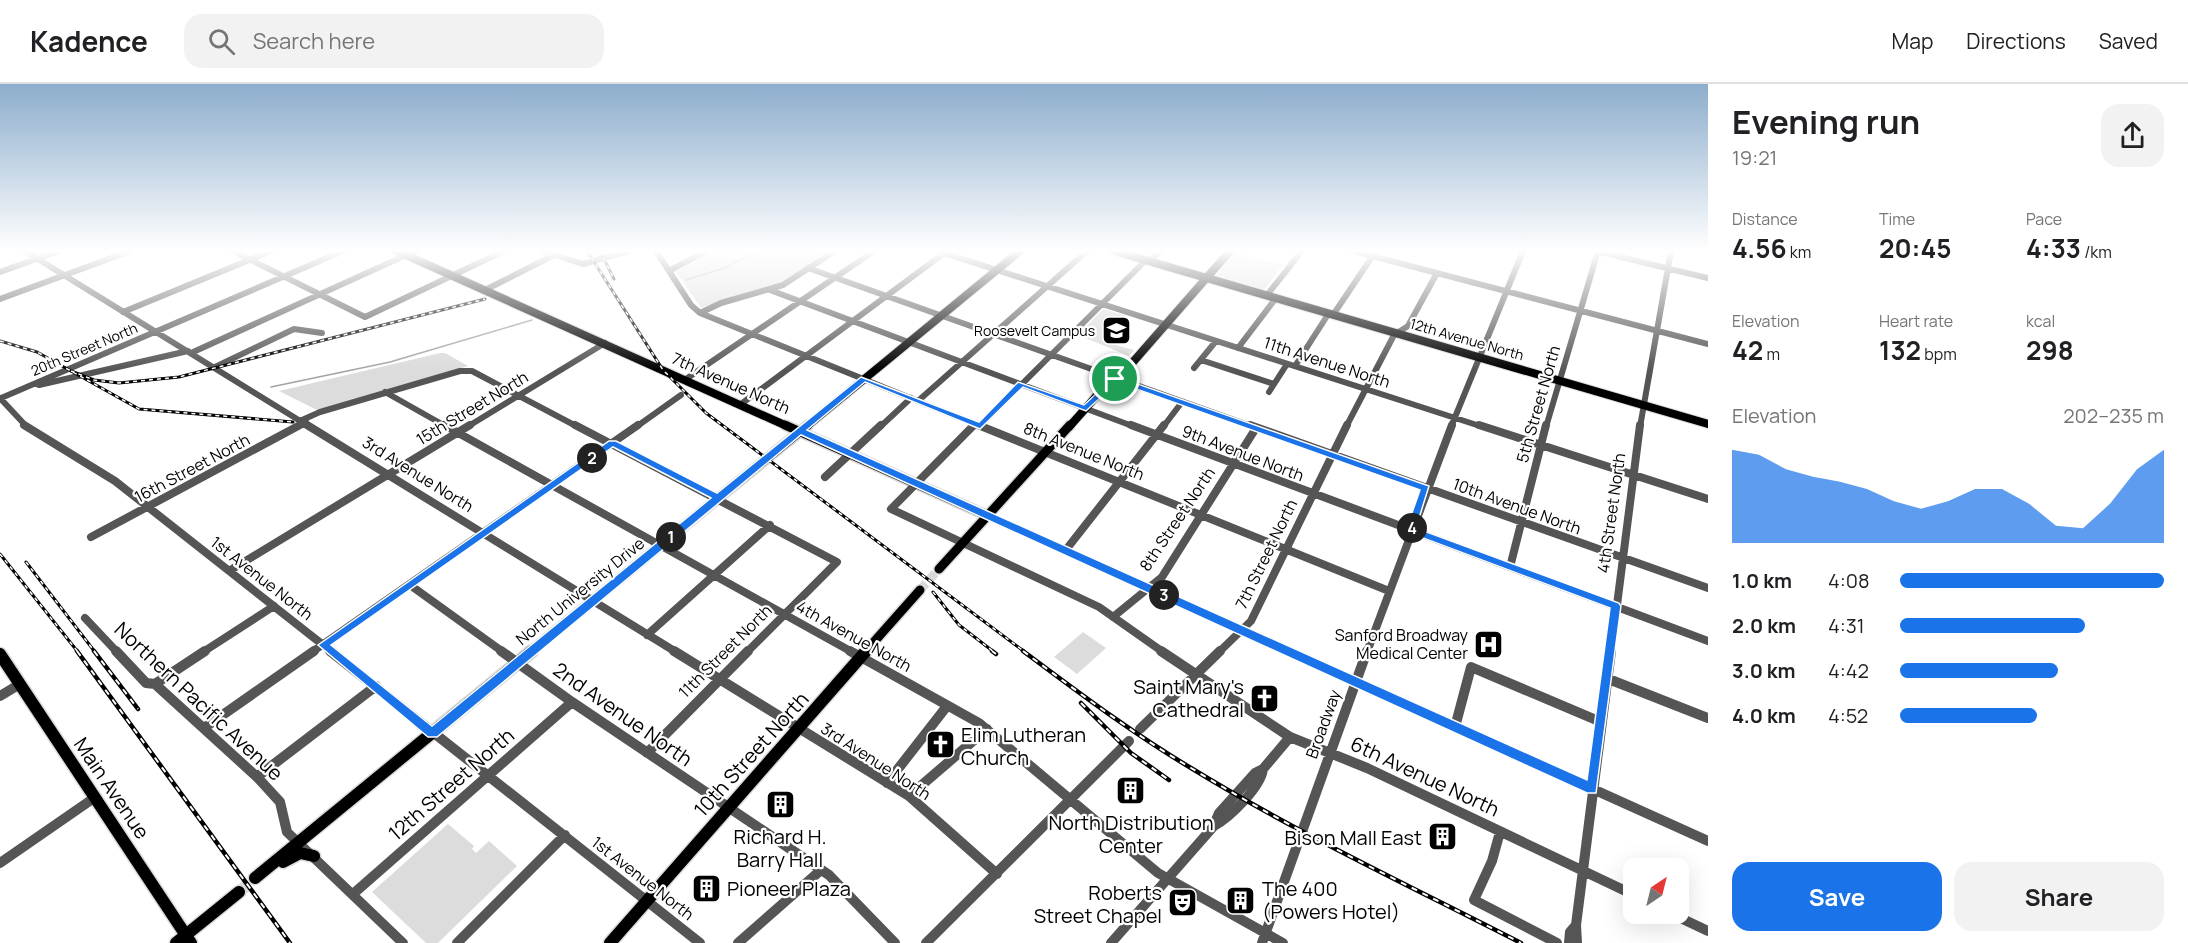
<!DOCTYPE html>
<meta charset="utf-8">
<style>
:root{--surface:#fff;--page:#f2f2f2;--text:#202124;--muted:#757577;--line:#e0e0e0;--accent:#1a73e8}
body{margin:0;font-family:Manrope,sans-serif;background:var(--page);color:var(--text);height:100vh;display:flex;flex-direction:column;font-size:22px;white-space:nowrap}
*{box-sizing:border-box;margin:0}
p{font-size:20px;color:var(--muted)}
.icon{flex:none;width:33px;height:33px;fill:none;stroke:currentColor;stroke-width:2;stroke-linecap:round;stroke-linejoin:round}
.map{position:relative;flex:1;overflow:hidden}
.sheet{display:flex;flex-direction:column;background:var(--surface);width:480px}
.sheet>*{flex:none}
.needle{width:39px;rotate:35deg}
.tools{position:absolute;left:1623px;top:774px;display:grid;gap:12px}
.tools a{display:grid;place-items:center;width:66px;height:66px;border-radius:12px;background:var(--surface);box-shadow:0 6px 24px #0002;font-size:30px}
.pin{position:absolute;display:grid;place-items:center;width:51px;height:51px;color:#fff;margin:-26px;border:3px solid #fff;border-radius:50%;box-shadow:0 2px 6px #0007}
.km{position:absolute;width:30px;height:30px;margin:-15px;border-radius:50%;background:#222;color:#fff;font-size:16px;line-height:30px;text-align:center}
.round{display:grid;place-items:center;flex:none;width:63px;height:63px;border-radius:18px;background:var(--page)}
.headline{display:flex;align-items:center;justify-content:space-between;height:102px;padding:0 24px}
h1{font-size:33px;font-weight:700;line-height:45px}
.metrics{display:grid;grid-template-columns:repeat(3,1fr);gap:9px;height:102px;padding:6px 24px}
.metrics div{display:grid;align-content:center}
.metrics b{font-size:26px;font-weight:700}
.metrics small{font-size:16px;font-weight:400}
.metrics p{font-size:16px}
.chart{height:168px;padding:12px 24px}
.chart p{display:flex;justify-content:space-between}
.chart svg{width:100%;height:108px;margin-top:6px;fill:var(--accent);opacity:.7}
.button{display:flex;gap:12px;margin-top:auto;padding:12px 24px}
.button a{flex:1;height:69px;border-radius:18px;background:var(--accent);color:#fff;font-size:24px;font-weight:700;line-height:69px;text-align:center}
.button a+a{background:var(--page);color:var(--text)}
ul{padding:0 24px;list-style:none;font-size:20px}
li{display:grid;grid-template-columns:96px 72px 1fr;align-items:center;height:45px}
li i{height:15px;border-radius:8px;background:var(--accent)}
header{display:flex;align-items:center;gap:36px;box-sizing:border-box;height:84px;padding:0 30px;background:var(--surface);border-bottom:2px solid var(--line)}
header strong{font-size:28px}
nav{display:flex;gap:33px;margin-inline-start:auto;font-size:21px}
.search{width:420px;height:54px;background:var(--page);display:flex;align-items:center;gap:15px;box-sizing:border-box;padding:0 21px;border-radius:18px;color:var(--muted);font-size:22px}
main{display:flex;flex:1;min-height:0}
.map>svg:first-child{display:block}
.green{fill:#dcdcdc}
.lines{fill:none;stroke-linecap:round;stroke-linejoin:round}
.stream{stroke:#a3a3a3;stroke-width:1.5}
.major-tunnel-far1{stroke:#d9d9d9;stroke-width:9;stroke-dasharray:9 4.5;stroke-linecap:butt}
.major-tunnel{stroke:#d9d9d9;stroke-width:12;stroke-dasharray:12 6;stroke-linecap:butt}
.major-far2-casing{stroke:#dbdbdb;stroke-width:10}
.major-far1-casing{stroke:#dbdbdb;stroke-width:12}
.major-casing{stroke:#dbdbdb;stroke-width:15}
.minor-far2{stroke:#555;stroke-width:6}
.minor-far1{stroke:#555;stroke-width:8}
.minor{stroke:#555;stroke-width:10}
.major-far2{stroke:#000;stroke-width:8}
.major-far1{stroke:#000;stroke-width:9}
.major{stroke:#000;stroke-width:12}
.rail-far1-casing{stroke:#000;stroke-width:3}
.rail-casing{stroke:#000;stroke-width:4.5}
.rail-far1{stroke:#fff;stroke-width:1.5;stroke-dasharray:4;stroke-linecap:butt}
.rail{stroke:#fff;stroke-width:2;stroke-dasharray:6;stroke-linecap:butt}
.route{fill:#1a73e8;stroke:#fff;stroke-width:1.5;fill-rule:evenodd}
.labels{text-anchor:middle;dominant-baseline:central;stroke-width:4.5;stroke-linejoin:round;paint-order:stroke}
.far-poi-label{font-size:14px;fill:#000;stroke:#fff;text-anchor:end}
.far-street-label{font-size:14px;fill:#000;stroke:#fff}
.street-label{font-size:16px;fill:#000;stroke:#fff}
.poi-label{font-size:16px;fill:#000;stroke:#fff;text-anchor:end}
.near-poi-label{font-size:20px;fill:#000;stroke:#fff;text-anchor:end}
.near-street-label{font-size:20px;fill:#000;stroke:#fff}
</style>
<header>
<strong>Kadence</strong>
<div class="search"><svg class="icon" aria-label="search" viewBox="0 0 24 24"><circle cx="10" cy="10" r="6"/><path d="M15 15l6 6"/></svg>Search here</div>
<nav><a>Map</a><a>Directions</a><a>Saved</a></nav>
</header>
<main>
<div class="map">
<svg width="1708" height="859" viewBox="0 0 1708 859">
<rect width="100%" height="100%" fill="#fff"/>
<path class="green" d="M712 167H831L782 199 701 224 676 188Z
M1236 168 1283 181 1263 207 1215 193Z
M1103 225 1126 232 1109 253 1112 254 1108 259 1134 266 1129 272 1078 251Z
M440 269H445L468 282 317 326 279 307Z
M1083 548 1106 564 1077 590 1054 573Z
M448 740 474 762 472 765 476 769 489 757 517 782 438 859H426L372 808Z"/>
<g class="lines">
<path class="stream" d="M686 196 724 184 758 167
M271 303 390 278 532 236"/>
<path class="major-tunnel-far1" d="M920 506 939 485"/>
<path class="major-tunnel" d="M239 808 255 794"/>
<defs>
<path id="major-far2" d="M397 167 789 343
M1114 167 1708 340
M806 343 1020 167
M1069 343 1101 307 1126 286 1230 167"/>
<path id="major-far1" d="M785 341 988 432
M939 485 1070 341
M530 568 808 341
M865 568 920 506"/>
<path id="major" d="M0 570 191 859
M283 778 300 769 314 772
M255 794 532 567
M176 859 239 808
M610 859 866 567"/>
</defs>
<use href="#major-far2" class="major-far2-casing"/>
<use href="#major-far1" class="major-far1-casing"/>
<use href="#major" class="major-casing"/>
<path class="minor-far2" d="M25 167 310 343
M233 167 365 233 504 167
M543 167 583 180 629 167
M656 167 691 221 700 229 982 343
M938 167 1483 343
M1353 167 1708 260
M1596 167 1708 194
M1149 177 1161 167
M808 184 1254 343
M669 187 706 167
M0 188 59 167
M485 206 554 171
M770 206 1135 343
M1267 211 1302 167
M0 215 130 167
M123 228 271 167
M700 229 721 219 783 201 835 167
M1238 264 1276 214
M191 269 415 167
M1201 276 1274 300
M1295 282 1327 232 1335 228 1376 167
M215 283 294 245 322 249
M1194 284 1216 257
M686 295 874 167
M39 301 188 267
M385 308 447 343
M1269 308 1287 280
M0 314 27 343
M1 314 343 167
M918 317 1087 167
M741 320 947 167
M302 336 320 328 460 287H472L578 343
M980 342 1146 176
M297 343 306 338
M467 343 605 259
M636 343 681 311
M880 343 911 314
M972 343 975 340
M1163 343 1182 318
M1346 343 1394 251 1408 242 1437 189
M1451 343 1523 167
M1546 343 1598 167
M1640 343 1671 167"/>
<path class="minor-far1" d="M24 341 115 397 332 568
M307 341 676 568
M444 341 852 568
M575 341 837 478 747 568
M974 341 891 425 1099 523 1163 568
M978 341 1389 507
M1131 341 1708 557
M1250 341 1708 504
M1479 341 1708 415
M825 393 881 341
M988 432 1290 568
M91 453 300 341
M1065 467 1164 341
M1510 483 1546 341
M229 487 470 341
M410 501 503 568
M1113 533 1162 493 1256 344
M85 534 117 568
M647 551 770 441
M203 568 274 522
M312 568 638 341
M1219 568 1251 537 1347 341
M1367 568 1452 341
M1611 568 1640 341"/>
<path class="minor" d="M116 567 146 599 155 600 257 693 280 718 287 748 403 859
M330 567 700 859
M501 567 572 618 829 791 895 859
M674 567 909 712 997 790
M850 567 979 639 1158 789 1283 859
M1161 567 1290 653 1367 684 1634 811
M1287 567 1708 757
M1606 594 1708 634
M155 600 205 567
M0 612 20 600
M1455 643 1471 583 1601 638
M204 644 314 567
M1140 645 1220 567
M647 669 748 567
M257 693 376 602
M887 699 947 622
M909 712 987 645
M1214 742C1230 733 1261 703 1263 685
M1500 748 1492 777 1474 816 1557 859
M0 779 94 714
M353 810 572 618
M1672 830 1708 847
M457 859 565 751
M738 859 821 786
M926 859 1129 657
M1111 859 1213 743 1219 729 1255 689 1263 685 1290 653
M1262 859 1367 567
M1569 859 1570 848 1576 841
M1577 859 1576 841 1611 567"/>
<use href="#major-far2" class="major-far2"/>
<use href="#major-far1" class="major-far1"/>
<use href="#major" class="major"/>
<defs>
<path id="rail-far1" d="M587 167 663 286 706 329 1025 568
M600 167 614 195
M0 257 37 268 139 325 293 338
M71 287 94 296 119 299 179 293 485 215
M0 470 78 568
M26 478 95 568
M933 508 959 541 994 568"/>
<path id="rail" d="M77 567 290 859
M94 567 138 625
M992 567 996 570
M1023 567C1078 608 1132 649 1191 684 1297 749 1410 802 1521 859
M1081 619 1131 669 1169 696"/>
</defs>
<use href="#rail-far1" class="rail-far1-casing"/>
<use href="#rail" class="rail-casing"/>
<use href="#rail-far1" class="rail-far1"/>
<use href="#rail" class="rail"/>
</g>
<linearGradient id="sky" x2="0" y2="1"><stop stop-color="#8cadcc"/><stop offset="0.58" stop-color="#fff"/><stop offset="1" stop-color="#fff" stop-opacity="0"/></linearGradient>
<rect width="1708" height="287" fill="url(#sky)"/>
<path class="route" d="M861 293 979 338 1018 298 1084 321 1115 292 1429 402 1416 444 1619 519 1621 522 1596 709H1587L801 351 437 653H428L318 561 609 357H616L717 409ZM865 298 980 345 1023 303 1086 327 1117 298 1420 406 1406 446 1407 448 1610 524 1587 696 807 346ZM613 363 711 414 432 642 331 561Z"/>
<defs>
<symbol id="school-square" viewBox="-11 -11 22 22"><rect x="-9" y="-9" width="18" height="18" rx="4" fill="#000" stroke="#fff"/><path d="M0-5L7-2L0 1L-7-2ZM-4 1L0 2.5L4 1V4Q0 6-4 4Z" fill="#fff"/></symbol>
<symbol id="hospital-square" viewBox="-11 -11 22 22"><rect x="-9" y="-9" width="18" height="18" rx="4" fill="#000" stroke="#fff"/><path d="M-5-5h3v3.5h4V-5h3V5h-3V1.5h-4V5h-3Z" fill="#fff"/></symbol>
<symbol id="church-square" viewBox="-11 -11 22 22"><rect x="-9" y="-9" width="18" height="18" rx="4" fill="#000" stroke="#fff"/><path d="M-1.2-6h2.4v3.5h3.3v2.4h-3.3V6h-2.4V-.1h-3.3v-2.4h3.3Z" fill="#fff"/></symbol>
<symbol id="building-square" viewBox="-11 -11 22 22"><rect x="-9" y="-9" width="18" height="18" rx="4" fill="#000" stroke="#fff"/><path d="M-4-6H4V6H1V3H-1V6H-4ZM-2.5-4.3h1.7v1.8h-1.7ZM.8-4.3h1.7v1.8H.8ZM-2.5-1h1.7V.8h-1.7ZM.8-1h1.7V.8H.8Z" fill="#fff"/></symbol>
<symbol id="theatre-square" viewBox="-11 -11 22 22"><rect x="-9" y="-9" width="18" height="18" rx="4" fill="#000" stroke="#fff"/><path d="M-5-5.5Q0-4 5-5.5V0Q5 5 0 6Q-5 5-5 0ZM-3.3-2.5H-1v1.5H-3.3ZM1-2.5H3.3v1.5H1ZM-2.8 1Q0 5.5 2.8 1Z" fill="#fff"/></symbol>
</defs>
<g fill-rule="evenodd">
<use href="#school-square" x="1100" y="230" width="33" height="33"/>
<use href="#hospital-square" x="1472" y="544" width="33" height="33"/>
<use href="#church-square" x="1248" y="598" width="33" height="33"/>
<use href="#church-square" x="924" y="644" width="33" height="33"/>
<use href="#building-square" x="1114" y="690" width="33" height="33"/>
<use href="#building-square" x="764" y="704" width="33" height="33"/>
<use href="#building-square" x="1426" y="736" width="33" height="33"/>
<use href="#building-square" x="690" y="788" width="33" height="33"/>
<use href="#building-square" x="1224" y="800" width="33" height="33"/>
<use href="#theatre-square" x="1166" y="802" width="33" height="33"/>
</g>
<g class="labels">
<g class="far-poi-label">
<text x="1095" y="246">Roosevelt Campus</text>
</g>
<g class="far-street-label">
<text transform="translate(1467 255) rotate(16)">12th Avenue North</text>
<text transform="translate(84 265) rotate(-23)">20th Street North</text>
</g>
<g class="street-label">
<text transform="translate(1327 278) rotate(18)">11th Avenue North</text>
<text transform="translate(731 299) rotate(24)">7th Avenue North</text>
<text transform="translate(1538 320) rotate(-74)">5th Street North</text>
<text transform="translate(472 324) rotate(-31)">15th Street North</text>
<text transform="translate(1084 367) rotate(22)">8th Avenue North</text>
<text transform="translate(1243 369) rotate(21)">9th Avenue North</text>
<text transform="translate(192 384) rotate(-28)">16th Street North</text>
<text transform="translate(418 390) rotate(32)">3rd Avenue North</text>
<text transform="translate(1517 422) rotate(20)">10th Avenue North</text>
<text transform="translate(1611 429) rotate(-82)">4th Street North</text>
<text transform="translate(1177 435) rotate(-56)">8th Street North</text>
<text transform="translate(1266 470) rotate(-64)">7th Street North</text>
<text transform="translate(262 494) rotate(38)">1st Avenue North</text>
<text transform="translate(580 507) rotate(-39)">North University Drive</text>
<text transform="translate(854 552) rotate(29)">4th Avenue North</text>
<text transform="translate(725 567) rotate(-45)">11th Street North</text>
<text transform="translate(1323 640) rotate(-70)">Broadway</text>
<text transform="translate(876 677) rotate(33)">3rd Avenue North</text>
<text transform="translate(643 794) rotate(38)">1st Avenue North</text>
</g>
<g class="poi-label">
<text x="1468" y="551">Sanford Broadway<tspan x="1468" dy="18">Medical Center</tspan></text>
</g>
<g class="near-poi-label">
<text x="1244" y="602">Saint Mary's<tspan x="1244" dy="23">Cathedral</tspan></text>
<text x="961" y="650" text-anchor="start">Elim Lutheran<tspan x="961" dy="23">Church</tspan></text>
<text x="1131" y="738" text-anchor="middle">North Distribution<tspan x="1131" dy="23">Center</tspan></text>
<text x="780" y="752" text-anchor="middle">Richard H.<tspan x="780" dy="23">Barry Hall</tspan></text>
<text x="1422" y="753">Bison Mall East</text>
<text x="727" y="804" text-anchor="start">Pioneer Plaza</text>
<text x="1262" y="804" text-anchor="start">The 400<tspan x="1262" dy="23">(Powers Hotel)</tspan></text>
<text x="1162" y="808">Roberts<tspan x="1162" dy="23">Street Chapel</tspan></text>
</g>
<g class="near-street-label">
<text transform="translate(199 617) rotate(43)">Northern Pacific Avenue</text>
<text transform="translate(623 630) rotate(35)">2nd Avenue North</text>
<text transform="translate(751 670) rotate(-48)">10th Street North</text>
<text transform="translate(1425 692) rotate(25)">6th Avenue North</text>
<text transform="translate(451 700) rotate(-41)">12th Street North</text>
<text transform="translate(112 704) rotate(56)">Main Avenue</text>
</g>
</g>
</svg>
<div class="tools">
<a><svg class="needle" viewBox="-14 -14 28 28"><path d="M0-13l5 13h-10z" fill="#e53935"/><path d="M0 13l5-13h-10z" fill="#757577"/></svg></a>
</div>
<div class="pin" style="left:1115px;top:295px;background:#1e9e55"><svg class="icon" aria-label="arrive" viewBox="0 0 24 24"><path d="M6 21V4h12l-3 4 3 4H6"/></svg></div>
<b class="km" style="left:671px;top:453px">1</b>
<b class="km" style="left:592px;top:374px">2</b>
<b class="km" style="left:1164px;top:511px">3</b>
<b class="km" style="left:1412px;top:444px">4</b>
</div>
<section class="sheet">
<div class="headline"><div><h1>Evening run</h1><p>19:21</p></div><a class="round"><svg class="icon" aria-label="share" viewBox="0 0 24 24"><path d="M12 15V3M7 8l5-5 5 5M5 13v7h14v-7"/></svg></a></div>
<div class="metrics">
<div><p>Distance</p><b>4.56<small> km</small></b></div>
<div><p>Time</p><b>20:45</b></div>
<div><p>Pace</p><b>4:33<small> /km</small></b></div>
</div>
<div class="metrics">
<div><p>Elevation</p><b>42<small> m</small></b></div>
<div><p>Heart rate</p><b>132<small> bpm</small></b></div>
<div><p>kcal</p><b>298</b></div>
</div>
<div class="chart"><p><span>Elevation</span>202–235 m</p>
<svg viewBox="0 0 160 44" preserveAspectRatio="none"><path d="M0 44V6L10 8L20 14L30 17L40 19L50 22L60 27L70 30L80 27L90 22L100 22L110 28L120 37L130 38L140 28L150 14L160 6V44z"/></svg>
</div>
<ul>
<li><b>1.0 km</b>4:08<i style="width:100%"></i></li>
<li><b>2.0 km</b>4:31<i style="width:70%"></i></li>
<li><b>3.0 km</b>4:42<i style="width:60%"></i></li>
<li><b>4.0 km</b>4:52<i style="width:52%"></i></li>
</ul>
<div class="button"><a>Save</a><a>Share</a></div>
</section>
</main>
